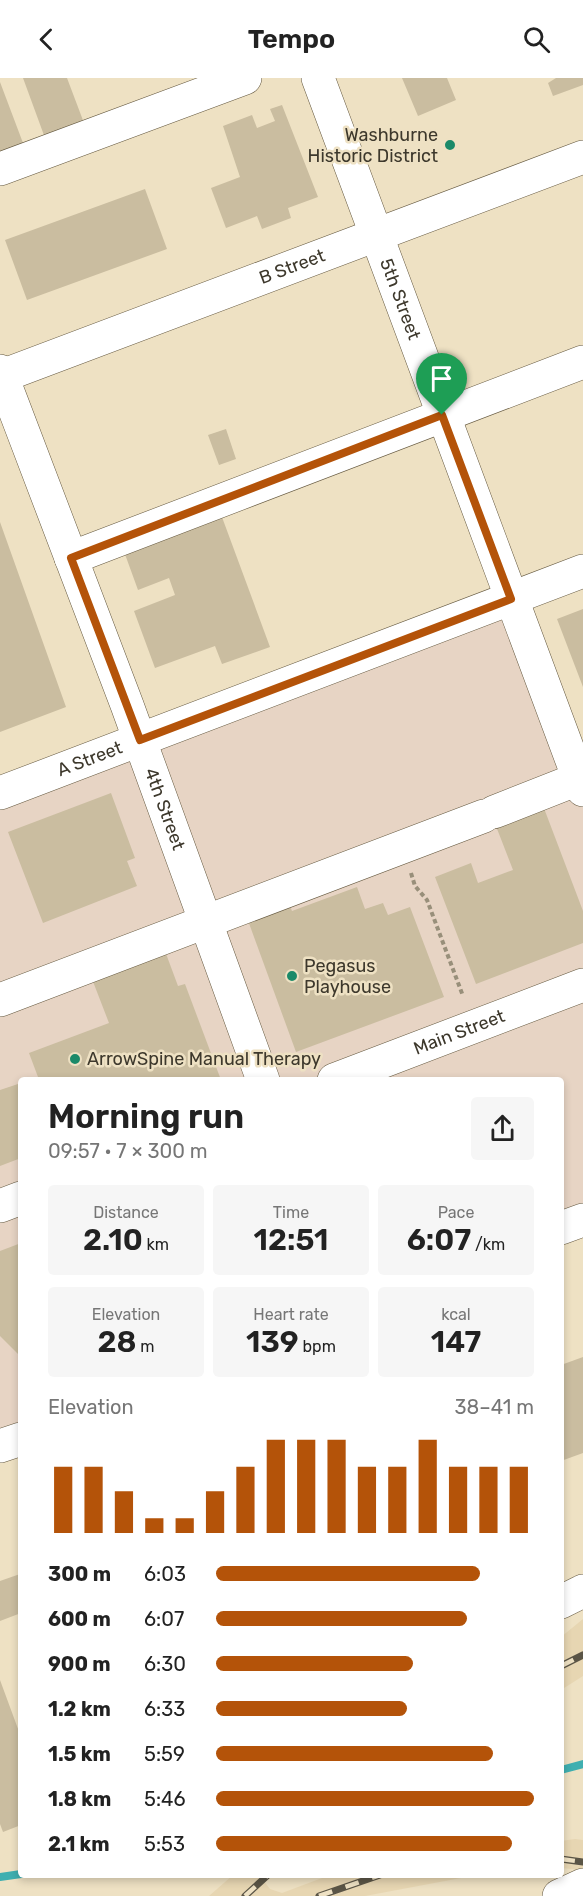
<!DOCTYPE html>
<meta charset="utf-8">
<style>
:root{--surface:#fff;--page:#f6f6f6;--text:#222;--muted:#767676;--accent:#b45309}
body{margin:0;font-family:Rubik,sans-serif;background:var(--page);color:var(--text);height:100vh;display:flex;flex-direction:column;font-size:22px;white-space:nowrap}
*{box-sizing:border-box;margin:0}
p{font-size:20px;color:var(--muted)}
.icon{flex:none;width:33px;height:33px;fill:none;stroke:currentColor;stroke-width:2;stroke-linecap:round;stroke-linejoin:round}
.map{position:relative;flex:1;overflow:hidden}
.panel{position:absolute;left:18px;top:999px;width:546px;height:801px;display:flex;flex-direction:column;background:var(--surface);border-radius:6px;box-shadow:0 3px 9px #0003}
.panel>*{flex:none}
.pin{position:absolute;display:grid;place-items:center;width:51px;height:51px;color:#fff;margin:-62px -26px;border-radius:50% 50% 50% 0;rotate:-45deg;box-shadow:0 0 6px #0007}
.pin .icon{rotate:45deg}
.round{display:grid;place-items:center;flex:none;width:63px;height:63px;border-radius:6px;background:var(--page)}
.summary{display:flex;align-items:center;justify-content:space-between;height:102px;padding:0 30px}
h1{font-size:33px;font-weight:600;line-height:45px}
.metrics{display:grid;grid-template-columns:repeat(3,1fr);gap:9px;height:102px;padding:6px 30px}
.metrics div{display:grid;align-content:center;border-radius:6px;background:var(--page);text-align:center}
.metrics b{font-size:30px;font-weight:600}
.metrics small{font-size:16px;font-weight:400}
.metrics p{font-size:16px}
.chart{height:168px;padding:12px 30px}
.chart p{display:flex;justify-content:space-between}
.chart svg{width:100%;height:108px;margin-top:6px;stroke:var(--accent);stroke-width:6}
ul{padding:0 30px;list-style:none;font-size:20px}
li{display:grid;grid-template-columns:96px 72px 1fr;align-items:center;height:45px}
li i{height:15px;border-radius:8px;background:var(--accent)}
header{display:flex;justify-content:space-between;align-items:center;height:78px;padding:0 30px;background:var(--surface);font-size:27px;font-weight:600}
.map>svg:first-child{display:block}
.commercial{fill:#e7d4c4}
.built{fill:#e7d6b2}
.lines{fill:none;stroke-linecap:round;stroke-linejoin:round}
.stream{stroke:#3fafb0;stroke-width:8}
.building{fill:#cabda0}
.minor-casing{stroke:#655940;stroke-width:34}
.major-casing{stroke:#655940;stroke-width:34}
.path{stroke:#988f7a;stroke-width:4;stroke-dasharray:4.5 3;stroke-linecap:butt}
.minor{stroke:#fff;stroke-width:33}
.major{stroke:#fff;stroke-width:33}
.rail-casing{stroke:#5b5546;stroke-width:7}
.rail{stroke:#eee1c3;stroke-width:4.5;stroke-dasharray:14;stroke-linecap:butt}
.route-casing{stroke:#fff;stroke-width:12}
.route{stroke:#b45309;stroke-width:8}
.poi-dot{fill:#1b8a69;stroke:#eee1c3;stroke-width:2}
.labels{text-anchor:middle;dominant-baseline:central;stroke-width:5;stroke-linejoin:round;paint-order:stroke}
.poi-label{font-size:18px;fill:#3d382c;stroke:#eee1c3;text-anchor:start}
.street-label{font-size:18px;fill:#3d382c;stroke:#eee1c3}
</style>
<header><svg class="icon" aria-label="back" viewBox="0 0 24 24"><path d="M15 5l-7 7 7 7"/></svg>Tempo<svg class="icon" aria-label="search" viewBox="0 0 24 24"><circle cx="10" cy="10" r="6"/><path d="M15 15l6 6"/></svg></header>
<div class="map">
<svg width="583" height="1818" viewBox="0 0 583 1818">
<rect width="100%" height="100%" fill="#eee1c3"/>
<path class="commercial" d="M511 521 583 699V1142L561 1150V1002H21V1351L0 1359V715Z"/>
<path class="built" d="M583 1541V1598L561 1612V1559Z
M575 1761 583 1762V1792L561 1790V1763Z
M233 1797H259L270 1811 282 1815 330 1797H477L365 1818H209Z"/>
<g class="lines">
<path class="stream" d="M561 1692 583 1686
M0 1799 21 1796"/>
</g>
<path class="building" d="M23 0H67L84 45 45 60Z
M402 0H447L456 22 418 38Z
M556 0H583V7L553 18 548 5Z
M0 4 23 65 0 74Z
M282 27 318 119 288 130 291 140 262 151 257 138 226 150 211 110 240 99 223 48 252 37 257 50 275 43 270 31Z
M145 111 167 171 27 222 5 162Z
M226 351 236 381 219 387 208 357Z
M219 431 270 569 222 586 215 568 155 590 134 533 175 517 169 500 138 512 122 468Z
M0 444 66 629 0 654Z
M583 531V609L557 541Z
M111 715 135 780 127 783 137 808 43 845 8 754Z
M542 725 583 833V865L476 906 435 799 471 785 478 805 513 792 494 743Z
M357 809 365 831 383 825 388 837 410 829 444 919 296 974 246 837 287 821 292 833Z
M165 873 178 908 185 906 221 1002H30L38 999 29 975 109 945 92 901Z
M21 1005V1080L0 1088V1012Z
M21 1165V1279L0 1258V1173Z
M583 1279V1375L561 1383V1287Z
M20 1496 21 1535 0 1543V1503Z
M0 1602 21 1659V1747L3 1754 0 1746Z"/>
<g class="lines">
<defs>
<g id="minor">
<path id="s1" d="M318 0 583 712"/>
<path d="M0 91 245 0"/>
<path id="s2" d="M0 293 127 627 263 1002"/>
<path id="s3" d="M2 298 583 79"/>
<path d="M71 480 583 284"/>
<path id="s4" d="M0 715 583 493"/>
<path d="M494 734 583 699"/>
<path d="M0 922 484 738"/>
<path d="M561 1524 583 1513"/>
<path d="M559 1818 583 1807"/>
</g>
<g id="major">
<path id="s5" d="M334 1002 583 907"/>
<path d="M0 1128 21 1120"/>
<path d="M561 1150 583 1142"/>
<path d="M0 1368 21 1361"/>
</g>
</defs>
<use href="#minor" class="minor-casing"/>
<use href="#major" class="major-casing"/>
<path class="path" d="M411 795 415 808 427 822 463 918"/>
<use href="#minor" class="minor"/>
<use href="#major" class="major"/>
<defs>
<path id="rail" d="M561 1588 583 1577
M561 1781 583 1784
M245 1818 268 1797
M319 1818 380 1797"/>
</defs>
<use href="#rail" class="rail-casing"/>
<use href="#rail" class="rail"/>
</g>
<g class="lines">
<defs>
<path id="route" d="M442 337 511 521 140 662 71 480Z"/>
</defs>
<use href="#route" class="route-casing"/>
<use href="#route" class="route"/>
</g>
<g class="poi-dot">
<circle cx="450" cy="67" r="6"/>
<circle cx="292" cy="898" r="6"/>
<circle cx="75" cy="981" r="6"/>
</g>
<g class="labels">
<g class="poi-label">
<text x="438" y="57" text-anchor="end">Washburne<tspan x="438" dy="21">Historic District</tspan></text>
<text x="304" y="888">Pegasus<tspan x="304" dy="21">Playhouse</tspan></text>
<text x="87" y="981">ArrowSpine Manual Therapy</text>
</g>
<g class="street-label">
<text stroke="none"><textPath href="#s3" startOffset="310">B Street</textPath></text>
<text stroke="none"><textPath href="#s1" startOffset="236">5th Street</textPath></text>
<text stroke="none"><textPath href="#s4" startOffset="96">A Street</textPath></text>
<text stroke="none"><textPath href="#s2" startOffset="468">4th Street</textPath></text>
<text stroke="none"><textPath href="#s5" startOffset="134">Main Street</textPath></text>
</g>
</g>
</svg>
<div class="pin" style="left:442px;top:337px;background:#1e9e55"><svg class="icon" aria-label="arrive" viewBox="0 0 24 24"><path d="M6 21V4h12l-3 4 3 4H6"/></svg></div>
<section class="panel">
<div class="summary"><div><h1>Morning run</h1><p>09:57 · 7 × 300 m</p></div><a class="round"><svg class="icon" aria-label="share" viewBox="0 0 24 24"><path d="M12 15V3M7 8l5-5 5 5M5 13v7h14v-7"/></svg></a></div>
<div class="metrics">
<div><p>Distance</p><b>2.10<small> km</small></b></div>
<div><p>Time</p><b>12:51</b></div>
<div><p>Pace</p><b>6:07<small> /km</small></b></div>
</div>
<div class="metrics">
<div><p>Elevation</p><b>28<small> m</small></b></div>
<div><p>Heart rate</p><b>139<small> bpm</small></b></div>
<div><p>kcal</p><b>147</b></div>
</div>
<div class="chart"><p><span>Elevation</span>38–41 m</p>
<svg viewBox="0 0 160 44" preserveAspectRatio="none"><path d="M5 44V17M15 44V17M25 44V27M35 44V38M45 44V38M55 44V27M65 44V17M75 44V6M85 44V6M95 44V6M105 44V17M115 44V17M125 44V6M135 44V17M145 44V17M155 44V17"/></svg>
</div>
<ul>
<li><b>300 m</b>6:03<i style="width:83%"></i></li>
<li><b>600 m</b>6:07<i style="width:79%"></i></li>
<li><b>900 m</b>6:30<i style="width:62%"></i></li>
<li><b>1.2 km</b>6:33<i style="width:60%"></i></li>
<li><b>1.5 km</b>5:59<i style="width:87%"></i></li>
<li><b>1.8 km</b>5:46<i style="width:100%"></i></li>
<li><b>2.1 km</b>5:53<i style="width:93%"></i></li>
</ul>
</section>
</div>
